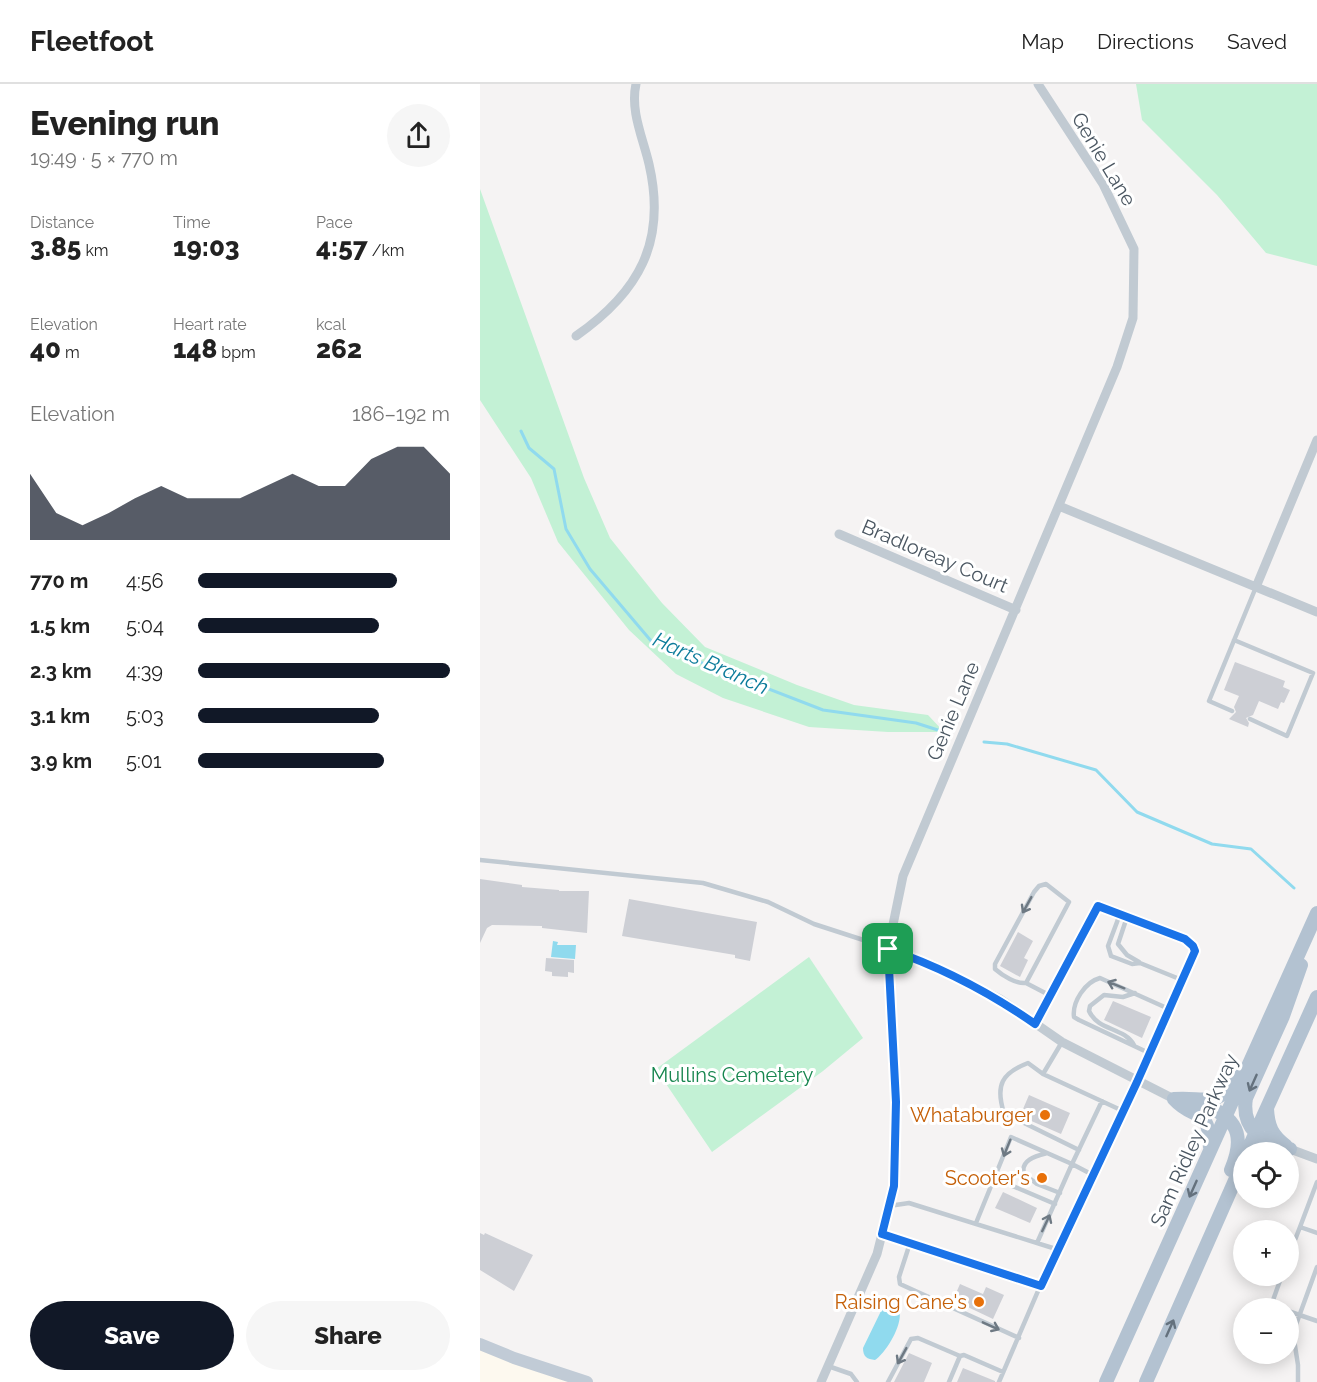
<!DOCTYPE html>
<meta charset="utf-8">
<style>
:root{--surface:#fff;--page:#f6f6f6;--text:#222;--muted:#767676;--line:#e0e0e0;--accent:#111827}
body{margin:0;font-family:Raleway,sans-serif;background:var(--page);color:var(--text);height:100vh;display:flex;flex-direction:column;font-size:22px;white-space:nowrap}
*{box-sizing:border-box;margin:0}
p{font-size:20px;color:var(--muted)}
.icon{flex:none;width:33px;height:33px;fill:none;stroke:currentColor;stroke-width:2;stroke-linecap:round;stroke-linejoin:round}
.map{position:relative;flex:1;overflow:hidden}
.side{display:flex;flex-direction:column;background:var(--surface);width:480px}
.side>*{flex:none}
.controls{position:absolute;left:753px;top:1058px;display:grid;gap:12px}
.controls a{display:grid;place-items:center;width:66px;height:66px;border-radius:50%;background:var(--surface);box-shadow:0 3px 15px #0003;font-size:30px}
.pin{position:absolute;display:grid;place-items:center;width:51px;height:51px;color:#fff;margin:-26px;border-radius:12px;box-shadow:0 3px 9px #0006}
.round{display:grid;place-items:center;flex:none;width:63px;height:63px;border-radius:32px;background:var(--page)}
.overview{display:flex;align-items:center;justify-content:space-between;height:102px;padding:0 30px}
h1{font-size:33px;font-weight:800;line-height:45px}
.figures{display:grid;grid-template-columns:repeat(3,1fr);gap:9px;height:102px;padding:6px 30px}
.figures div{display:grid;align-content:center}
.figures b{font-size:26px;font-weight:800}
.figures small{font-size:16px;font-weight:400}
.figures p{font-size:16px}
.chart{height:168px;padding:12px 30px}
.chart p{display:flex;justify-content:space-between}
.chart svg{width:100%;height:108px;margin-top:6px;fill:var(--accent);opacity:.7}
.action{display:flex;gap:12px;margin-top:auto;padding:12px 30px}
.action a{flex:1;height:69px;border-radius:36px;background:var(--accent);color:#fff;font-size:24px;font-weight:800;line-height:69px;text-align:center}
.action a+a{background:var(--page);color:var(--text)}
ul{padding:0 30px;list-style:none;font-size:20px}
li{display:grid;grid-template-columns:96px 72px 1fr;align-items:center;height:45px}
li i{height:15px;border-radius:8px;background:var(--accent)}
header{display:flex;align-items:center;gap:36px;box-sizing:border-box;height:84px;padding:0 30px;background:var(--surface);border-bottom:2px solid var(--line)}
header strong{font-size:28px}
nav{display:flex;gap:33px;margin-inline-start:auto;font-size:21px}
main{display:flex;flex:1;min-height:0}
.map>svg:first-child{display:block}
.commercial{fill:#fdf9ef}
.green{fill:#c3f1d5}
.water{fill:#90daee}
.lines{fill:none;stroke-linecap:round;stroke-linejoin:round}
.stream{stroke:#90daee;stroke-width:3}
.building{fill:#cdcfd5}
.lane{stroke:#c1cad2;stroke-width:4.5}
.street{stroke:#c1cad2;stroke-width:9}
.secondary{stroke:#c1cbd6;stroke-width:12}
.primary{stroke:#b3c2d1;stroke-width:14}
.oneway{stroke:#6e7983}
.oneway2{stroke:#64717d}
.route-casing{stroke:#fff;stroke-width:12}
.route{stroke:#1a73e8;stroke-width:8}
.food-dot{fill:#e8710a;stroke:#fff;stroke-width:2}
.labels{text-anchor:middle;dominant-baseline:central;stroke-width:6;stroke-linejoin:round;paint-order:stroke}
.street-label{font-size:20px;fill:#4a5661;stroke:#fff}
.park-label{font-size:20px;fill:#17864f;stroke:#fff}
.food-label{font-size:20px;fill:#c56008;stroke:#fff;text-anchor:end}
.water-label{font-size:21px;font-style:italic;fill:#0c7c9b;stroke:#fff}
</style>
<header>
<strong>Fleetfoot</strong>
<nav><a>Map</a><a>Directions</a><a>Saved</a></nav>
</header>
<main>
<section class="side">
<div class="overview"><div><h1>Evening run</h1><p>19:49 · 5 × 770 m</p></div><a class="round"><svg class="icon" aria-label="share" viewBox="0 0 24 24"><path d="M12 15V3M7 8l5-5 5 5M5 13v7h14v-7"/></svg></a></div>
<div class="figures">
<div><p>Distance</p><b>3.85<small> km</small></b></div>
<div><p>Time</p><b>19:03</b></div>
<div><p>Pace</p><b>4:57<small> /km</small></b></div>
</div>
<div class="figures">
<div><p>Elevation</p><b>40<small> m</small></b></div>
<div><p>Heart rate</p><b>148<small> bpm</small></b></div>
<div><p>kcal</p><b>262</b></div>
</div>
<div class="chart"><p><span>Elevation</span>186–192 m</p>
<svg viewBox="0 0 160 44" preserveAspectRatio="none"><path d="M0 44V17L10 33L20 38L30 33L40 27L50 22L60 27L70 27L80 27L90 22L100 17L110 22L120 22L130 11L140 6L150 6L160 17V44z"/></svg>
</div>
<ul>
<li><b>770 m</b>4:56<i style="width:79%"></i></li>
<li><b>1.5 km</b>5:04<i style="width:72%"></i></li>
<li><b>2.3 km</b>4:39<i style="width:100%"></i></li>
<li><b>3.1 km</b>5:03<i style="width:72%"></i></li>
<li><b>3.9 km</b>5:01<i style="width:74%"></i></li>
</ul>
<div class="action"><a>Save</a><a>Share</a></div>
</section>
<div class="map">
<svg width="837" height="1298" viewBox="0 0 837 1298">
<rect width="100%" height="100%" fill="#f5f3f3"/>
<path class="commercial" d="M0 1260 107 1298H0Z"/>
<path class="green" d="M656 0H837V182L786 169 737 111 662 36Z
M0 105 104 394 130 454 182 519 225 563 317 601 374 621 448 631 464 648H408L329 643 243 614 196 590 149 546 78 458 51 394 0 316Z
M329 873 383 954 343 987 232 1068 176 985Z"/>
<path class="water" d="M73 857 78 858 77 861H96L95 875 71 873Z
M407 1223 419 1226C424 1239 406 1269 395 1276 387 1275 383 1273 383 1264L401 1227Z"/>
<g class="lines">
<path class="stream" d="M41 347 49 364 74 385 86 445 110 485 172 558 190 560 224 580 343 626 436 639 464 648
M504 658 527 660 616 686 657 728 732 760 771 765 814 804"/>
</g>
<path class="building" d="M755 578 805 597 803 603 810 606 804 619 801 618 798 625 779 617 773 631 766 634 769 639 768 643 749 635 756 628 754 623 759 612 744 606Z
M0 795 42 801V803L79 806V807H109L107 849 62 844V842L12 841 7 844 0 859Z
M149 815 277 838 270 877 255 874V871L142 852Z
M538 848 553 857 544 874 548 876 540 893 520 882Z
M66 874 94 876V889L88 888V893L72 892V888L65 887Z
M633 917 671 933 662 954 624 936Z
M549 1011 590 1029 581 1050 540 1032Z
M523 1108 557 1124 550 1139 515 1124Z
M0 1149 4 1151 5 1149 53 1171 34 1207 0 1186Z
M480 1200 503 1210 506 1203 524 1211 513 1235 473 1216Z
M429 1269 452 1279 444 1298H414Z
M483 1284 515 1297V1298H477Z"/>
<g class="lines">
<path class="lane" d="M754 556 833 589 807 652 770 635
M752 627 729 617 776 503
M0 776 223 799 288 818 334 840 408 864
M640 830 628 862 631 872 652 880 660 879 702 896
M647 833 638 860 647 871 659 878
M546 899C536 900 523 892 515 885V880L554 808 559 802 566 800 589 818 546 899 571 912
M654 961C644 943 618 947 609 927L610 922 624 911 643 913 655 909
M669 969 599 936 594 933C592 918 605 898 620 894L689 925
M563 990 582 958
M599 1066 524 1029C515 1001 522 989 548 979L563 990 643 1027
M567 1069C556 1072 540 1076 544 1090L557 1100 580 1109
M613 1091 592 1080 622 1017
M514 1094 575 1120
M837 1098 820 1143 837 1149
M409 1122 429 1119 576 1165 657 997 715 867 713 862 705 855 618 822 555 940
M496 1139 531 1053 592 1080 557 1159
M402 1150 561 1202
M430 1159 419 1193 420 1200 539 1254
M808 1174 820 1143
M802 1191 792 1219 803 1224
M808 1227 837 1237
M348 1282 371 1290 377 1298
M408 1298 431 1255 438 1254 480 1272
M469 1298 480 1272 484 1271 523 1288
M519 1298 576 1165
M818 1298V1281L813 1249 837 1183"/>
<path class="street" d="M96 252C159 208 187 158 169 80 163 54 150 27 156 0
M579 422 837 528
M359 450 536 526
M776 503 837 356
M408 865 453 881 520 915 582 958 694 1015
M810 1065 837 1075
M341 1298 397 1170 414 1102 416 1018 408 865 423 792 637 283 653 234 654 165 623 100 558 0"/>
<path class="secondary" d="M0 1260 34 1274 107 1298"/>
<path class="primary" d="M694 1015C725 1012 739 1027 756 990
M694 1015C715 1038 729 1021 730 1063
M715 1016C751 1032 769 1044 751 1086
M787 1025C788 1043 792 1051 806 1062
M810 1065C783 1061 761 1044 766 1014L803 932 821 881
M767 1068 837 913
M626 1298 837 829
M666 1298 764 1076"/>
</g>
<defs><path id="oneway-shaft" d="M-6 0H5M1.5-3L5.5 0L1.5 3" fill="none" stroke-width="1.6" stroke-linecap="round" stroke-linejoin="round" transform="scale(1.5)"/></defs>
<g class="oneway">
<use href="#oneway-shaft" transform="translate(547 821) rotate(119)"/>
<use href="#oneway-shaft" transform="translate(636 901) rotate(-158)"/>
<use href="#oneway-shaft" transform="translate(527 1064) rotate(112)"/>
<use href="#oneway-shaft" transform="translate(566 1139) rotate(-65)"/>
<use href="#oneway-shaft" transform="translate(511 1242) rotate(24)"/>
<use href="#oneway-shaft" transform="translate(422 1272) rotate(119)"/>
</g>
<g class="oneway2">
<use href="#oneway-shaft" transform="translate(773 999) rotate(114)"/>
<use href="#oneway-shaft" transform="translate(713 1105) rotate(114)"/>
<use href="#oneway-shaft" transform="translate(690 1244) rotate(-66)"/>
</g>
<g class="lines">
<defs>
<path id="route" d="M618 822 705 855 713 862 715 867 657 998 561 1202 402 1150 414 1102 416 1018 408 865C461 883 509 908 555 940Z"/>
</defs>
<use href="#route" class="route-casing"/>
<use href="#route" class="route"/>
</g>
<g class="food-dot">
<circle cx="565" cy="1031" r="6"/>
<circle cx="562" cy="1094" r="6"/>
<circle cx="499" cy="1218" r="6"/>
</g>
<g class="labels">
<g class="street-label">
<text transform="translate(624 75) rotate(59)">Genie Lane</text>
<text transform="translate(455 472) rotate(23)">Bradloreay Court</text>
<text transform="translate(473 627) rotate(-67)">Genie Lane</text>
<text transform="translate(714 1056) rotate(-66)">Sam Ridley Parkway</text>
</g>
<g class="park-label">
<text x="252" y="991">Mullins Cemetery</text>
</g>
<g class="food-label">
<text x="553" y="1031">Whataburger</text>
<text x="550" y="1094">Scooter's</text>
<text x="487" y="1218">Raising Cane's</text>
</g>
<g class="water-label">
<text transform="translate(231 579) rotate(24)">Harts Branch</text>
</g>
</g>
</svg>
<div class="controls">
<a><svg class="icon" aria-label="locate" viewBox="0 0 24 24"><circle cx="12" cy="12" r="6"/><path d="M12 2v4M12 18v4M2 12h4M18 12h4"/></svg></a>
<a>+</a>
<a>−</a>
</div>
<div class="pin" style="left:408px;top:865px;background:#1e9e55"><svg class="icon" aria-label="arrive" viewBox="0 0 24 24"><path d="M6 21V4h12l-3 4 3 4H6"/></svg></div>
</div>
</main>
